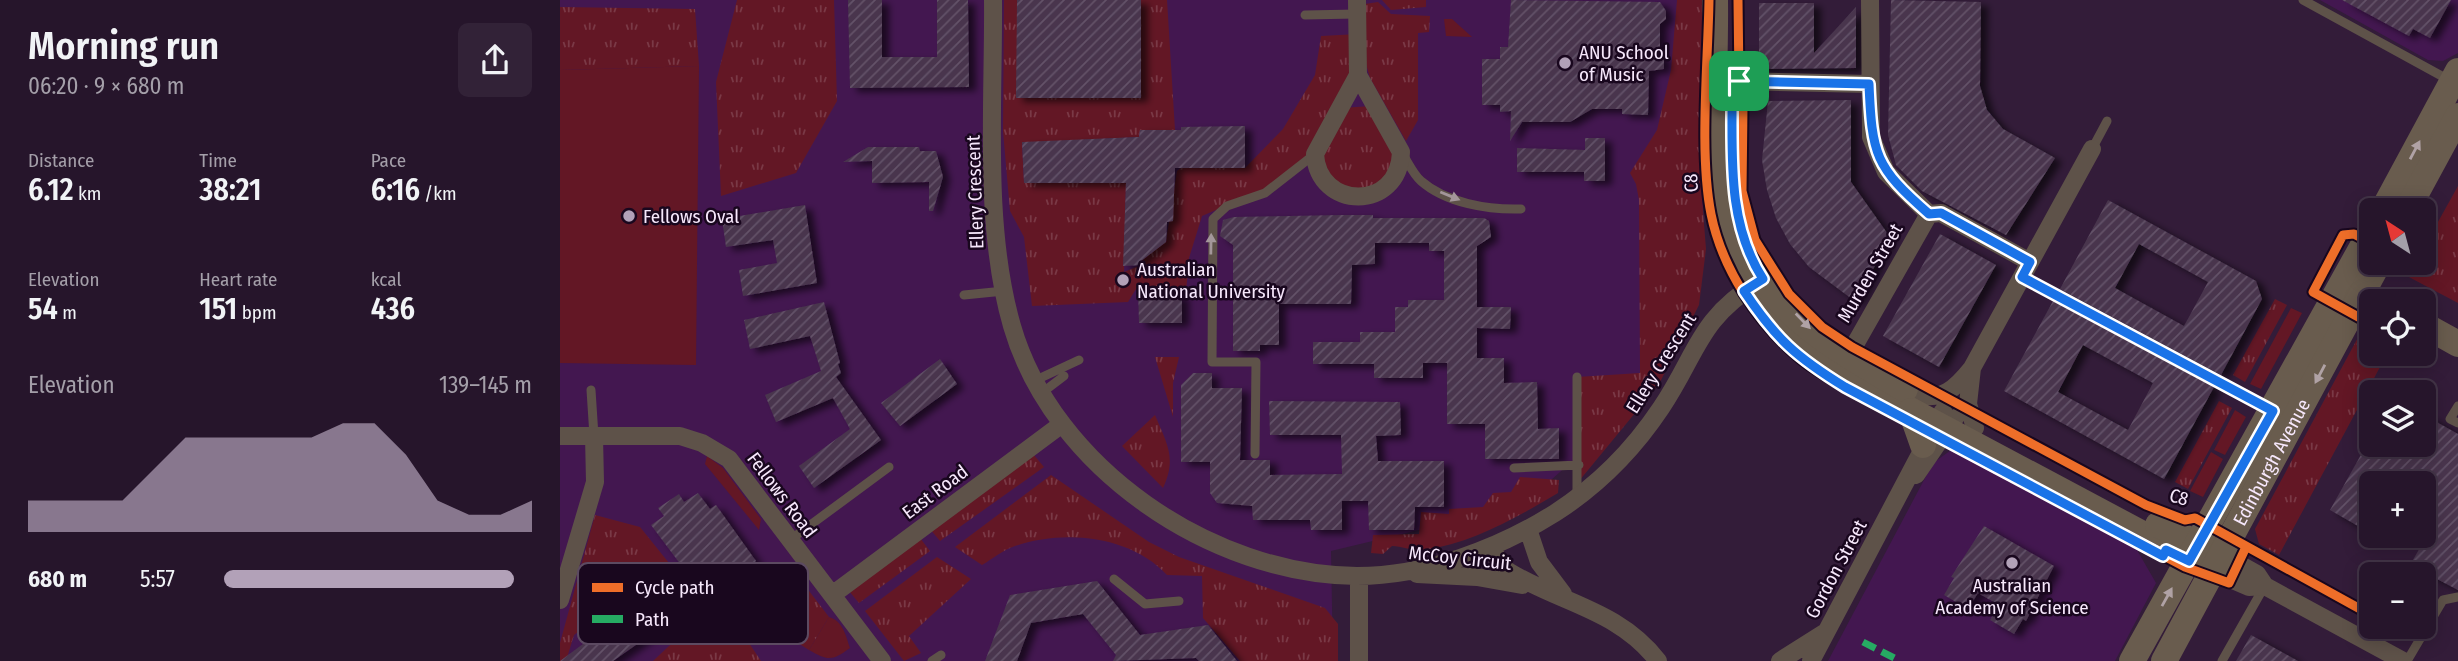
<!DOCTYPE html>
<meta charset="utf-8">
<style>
:root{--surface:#26152b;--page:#322237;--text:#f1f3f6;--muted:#a49fa9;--line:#423447;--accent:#b2a1b8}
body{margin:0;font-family:"Fira Sans Condensed",sans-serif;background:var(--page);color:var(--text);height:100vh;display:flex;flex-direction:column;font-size:26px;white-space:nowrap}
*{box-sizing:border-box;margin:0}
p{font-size:23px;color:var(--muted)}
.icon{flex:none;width:38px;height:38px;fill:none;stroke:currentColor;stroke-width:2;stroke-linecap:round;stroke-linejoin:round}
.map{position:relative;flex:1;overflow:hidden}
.details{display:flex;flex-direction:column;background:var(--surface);width:560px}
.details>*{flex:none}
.needle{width:46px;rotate:324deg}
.controls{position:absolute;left:1799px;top:198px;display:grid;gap:14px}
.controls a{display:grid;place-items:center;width:77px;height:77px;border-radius:10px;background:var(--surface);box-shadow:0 4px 18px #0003,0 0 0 2px var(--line);font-size:35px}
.pin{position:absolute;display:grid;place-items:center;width:60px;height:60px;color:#fff;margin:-30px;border-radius:14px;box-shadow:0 4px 10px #0006}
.round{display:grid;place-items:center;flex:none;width:74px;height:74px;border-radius:10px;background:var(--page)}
.head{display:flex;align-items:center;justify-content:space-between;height:119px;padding:0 28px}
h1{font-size:38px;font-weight:600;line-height:52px}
.stats{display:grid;grid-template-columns:repeat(3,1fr);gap:10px;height:119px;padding:7px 28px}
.stats div{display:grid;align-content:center}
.stats b{font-size:30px;font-weight:600}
.stats small{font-size:19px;font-weight:400}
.stats p{font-size:19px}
.chart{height:196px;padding:14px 28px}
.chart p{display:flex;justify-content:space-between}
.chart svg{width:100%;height:126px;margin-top:7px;fill:var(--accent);opacity:.7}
ul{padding:0 28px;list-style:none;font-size:23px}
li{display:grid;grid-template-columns:112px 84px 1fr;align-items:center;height:52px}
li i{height:18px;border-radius:9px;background:var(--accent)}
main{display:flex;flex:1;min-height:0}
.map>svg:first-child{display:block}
.built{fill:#431750}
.grass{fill:url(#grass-tufts)}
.garden{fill:#631725}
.building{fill:url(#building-hatch);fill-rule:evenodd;filter:url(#shadow)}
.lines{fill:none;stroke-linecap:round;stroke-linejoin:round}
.lane{stroke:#5e5249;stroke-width:9}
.street{stroke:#5e5249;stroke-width:18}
.secondary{stroke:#695c4e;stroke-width:26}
.quiet{stroke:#26ab63;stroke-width:7;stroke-dasharray:14 7;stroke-linecap:butt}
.cycleway-casing{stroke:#19071e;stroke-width:13}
.cycleway{stroke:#ee6e29;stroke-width:9}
.oneway{fill:#b0a2a5}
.oneway2{fill:#a3969a}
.route-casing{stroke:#fff;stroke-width:14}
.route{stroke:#1a73e8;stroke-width:9}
.poi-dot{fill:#b2a1b8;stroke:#19071e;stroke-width:2.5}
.labels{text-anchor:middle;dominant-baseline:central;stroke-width:5;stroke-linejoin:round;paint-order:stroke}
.poi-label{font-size:19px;fill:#f7e8fc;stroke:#19071e;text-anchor:start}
.street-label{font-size:19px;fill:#f7e8fc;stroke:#19071e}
.key{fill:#19071e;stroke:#5c4a61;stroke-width:2}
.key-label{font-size:19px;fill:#f7e8fc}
</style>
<main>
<section class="details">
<div class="head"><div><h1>Morning run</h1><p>06:20 · 9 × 680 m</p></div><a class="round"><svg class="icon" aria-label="share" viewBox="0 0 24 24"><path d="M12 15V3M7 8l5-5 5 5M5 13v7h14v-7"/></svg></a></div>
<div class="stats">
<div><p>Distance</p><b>6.12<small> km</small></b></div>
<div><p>Time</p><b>38:21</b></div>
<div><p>Pace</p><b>6:16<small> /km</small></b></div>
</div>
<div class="stats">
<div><p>Elevation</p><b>54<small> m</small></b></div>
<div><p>Heart rate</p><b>151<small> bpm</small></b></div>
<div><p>kcal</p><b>436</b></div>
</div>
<div class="chart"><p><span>Elevation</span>139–145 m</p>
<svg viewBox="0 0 160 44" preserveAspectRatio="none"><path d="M0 44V33L10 33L20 33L30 33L40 22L50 11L60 11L70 11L80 11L90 11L100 6L110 6L120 17L130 33L140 38L150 38L160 33V44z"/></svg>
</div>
<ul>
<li><b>680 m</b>5:57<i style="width:94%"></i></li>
</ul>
</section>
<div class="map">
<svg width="1898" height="661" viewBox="0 0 1898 661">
<defs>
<pattern id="grass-tufts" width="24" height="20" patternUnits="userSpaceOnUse" patternTransform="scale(1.75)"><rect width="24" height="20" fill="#631725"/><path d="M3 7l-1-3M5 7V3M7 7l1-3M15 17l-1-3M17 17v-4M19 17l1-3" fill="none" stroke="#7a3946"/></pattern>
<pattern id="building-hatch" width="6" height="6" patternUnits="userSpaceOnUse" patternTransform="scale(1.75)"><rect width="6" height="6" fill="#48354d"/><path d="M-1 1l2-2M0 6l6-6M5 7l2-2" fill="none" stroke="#635268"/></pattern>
<filter id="shadow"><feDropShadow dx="7" dy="4" stdDeviation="3.5" flood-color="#0009"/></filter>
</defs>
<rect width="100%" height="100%" fill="#331c39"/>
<path class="built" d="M0 0H1151V176L1099 384 963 505 771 551 773 661H0Z
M1760 0H1898V53L1883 61 1868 60Z
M1394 448 1573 543 1596 583 1555 661H1268L1373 463Z"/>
<path class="grass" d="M177 0H274L277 101 236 173 161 196 156 82Z
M444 0H457V98H581V0H607L615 130H580L579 137 462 143 464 183H566L564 272 581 265V261L606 241 617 171 621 168H685L723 129 755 75 761 36 798 34 781 108 812 106 841 152 834 178 790 196 755 160 725 180 642 216 629 258 626 292 576 289 568 302 472 306 464 237 450 211 443 131Z
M822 0H866V7L831 10Z
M1117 0H1143L1144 3 1141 186 1146 249 1139 305 1099 384 1019 481 1017 377 1080 373 1079 200 1076 184 1070 173 1097 130 1111 70Z
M818 2 831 14 870 16 869 32 858 33V120L846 141 810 78 806 64 805 4Z
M0 7 135 9 139 66 0 70Z
M1898 186V303L1847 276 1855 263 1864 262V247Z
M1715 299 1727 305 1685 382 1673 375Z
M1802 330 1811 335V354H1827L1719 555 1699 544 1695 529Z
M595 357H619L613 383V417Z
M1659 401 1672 408 1628 489 1615 482Z
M595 415C607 444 617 458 603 488L562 446Z
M473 454 484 467 380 541 370 529Z
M491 475 589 542 619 557 765 608 778 624V661H680L643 618 642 576 607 575C571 536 505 529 455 546 443 550 432 559 422 565L395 547Z
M960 477 999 480 998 493C956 518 913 543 864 550 854 552 843 546 832 546L823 554 811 553 813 535 859 534 861 512 889 514V509L923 507 933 493 951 492Z
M35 515 80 527 109 563 14 635 6 661H0V643Z
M360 538 370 551 299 603 289 591Z
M377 557 411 579 349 636 361 653 344 661 305 611Z
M246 587 269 617 249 650 214 628 208 598Z
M136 628 153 642 161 640 171 631 187 640 201 661H93L109 646Z"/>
<path class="garden" d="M884 19H892L912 37 886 36Z
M139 66 136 365 0 363V70Z
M1731 308 1742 313 1701 389 1690 384Z
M1675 410 1686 417 1665 455 1654 450Z
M1651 452 1663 459 1643 497 1630 491Z
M147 456 163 468 201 519 199 530 145 464Z
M269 617C283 621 286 636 290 648 272 661 268 661 249 650Z"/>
<path class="building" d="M288 0H322V57H377V0H408L409 87 290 88Z
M457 0H581V98H456Z
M951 0 1100 2 1106 11V19L1100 24V56H1104V69L1089 71 1088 115 1062 114V109H1032L1010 122H962L950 141 951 111 940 112V105H922V59H940V47H948Z
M1331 0 1421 2 1420 86 1427 110 1443 129 1495 158 1446 235 1362 191 1336 165 1328 135Z
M1782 0H1891L1870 38 1853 29 1849 36Z
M1199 3H1254V53L1296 7V68L1199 69Z
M1291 100V182L1330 237 1296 302 1249 267 1230 244 1216 218 1207 190 1202 160 1208 101Z
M685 126V168H615L613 221 607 222 606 242 581 261V265L563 266 566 183H464L462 142 579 137 580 130H621V127Z
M1025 138H1045V181H1024V172H957V148L1025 150Z
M308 147H359L360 151H376L383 177 373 211H369V182L312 183V161L283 162Z
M1548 200 1696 281 1702 299 1661 375 1500 289ZM1579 244 1648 282 1624 326 1555 288Z
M245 205 257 283 183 296 179 270 217 263 213 240 166 247 162 219Z
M781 215H813V218H924L929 221 931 237 917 246V307H951L950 329 917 328V358H944V383L977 382 978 429 999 428V459H925V424H887V363H863V378H814V364H753V342H800V332H835V307H848V300H884V251H869V243H815V264L792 265 791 304H719V345H700V351H673V245L660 236 663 220 674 217Z
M1380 234 1436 265 1379 367 1323 336Z
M578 289H593V295L622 294V323H579Z
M1493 301 1654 387 1604 479 1444 391ZM1523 345 1593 383 1568 430 1498 392Z
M264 302 280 363 278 364 281 373 276 377 321 440 254 488 239 466 290 429 273 398 216 422 205 395 261 371 250 336 190 349 184 320Z
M380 359 397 384 340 426 321 403Z
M633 373H652V388H682L680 460H710V475L782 474 781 435H710L709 401 840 402 841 435 816 436 818 461H884V507H855L854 530H809L808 501H782V530H751L750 520H693L692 506 657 503 650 493V462H621V385Z
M1864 415 1898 434V590L1850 565 1865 539 1864 483H1811V518L1805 530 1770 510 1807 444H1864Z
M138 493 150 509 156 505 196 561 53 661H0L124 569 91 525 104 516 98 508 119 494 124 502Z
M1424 526 1494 566 1466 621 1463 619 1454 634 1430 620 1439 605 1418 593 1408 609 1384 595 1394 578 1391 577Z
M537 581 580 635 648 625 677 661H639L636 658 553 661 556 655 523 614 471 623 457 661H425L450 595Z
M1691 635 1738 661H1676Z"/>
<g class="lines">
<path class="lane" d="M1743 0 1889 80
M745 15 796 14
M1532 149 1547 121
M842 153C848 162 853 174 861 181 886 203 928 210 961 209
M1462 277 1710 409
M404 295 444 291
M476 380 519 360
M31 390 34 436
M483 392 504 376
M1898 406 1890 419 1898 423
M695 454 696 362H652L653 219 667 206 705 193 755 154
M954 468 1019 465
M1017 497V377
M230 540 329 467
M554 579 585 604 619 601
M372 661 381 655
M1662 661 1704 587
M1847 661 1883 600 1898 597"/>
<path class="street" d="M433 0C434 104 423 226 452 326 493 468 652 575 797 576 865 576 938 549 995 513 1037 486 1073 450 1101 408 1138 353 1137 320 1200 281
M797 0 798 75
M1310 0 1311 137 1326 172 1369 214 1381 213 1470 262
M798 75 841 152C839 212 758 210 755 154Z
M1172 81 1309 84
M1289 355 1369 214
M1412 368 1408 404 1415 428
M1356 394C1382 402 1396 388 1412 368L1532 149
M0 436H120L142 443 169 459 322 661
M1356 475 1395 418
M968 529 979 562 1003 594
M932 546 938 561 948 571C999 603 1058 609 1098 661
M1663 555 1697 574 1705 586 1843 661
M1654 572 1689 587 1705 586
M857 574 917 577 962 585
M272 595 502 424
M0 600 35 482 34 436
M799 661V576
M1220 661 1264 633
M1251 661 1383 411"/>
<g class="secondary">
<path d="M1155 0C1157 153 1126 269 1271 368L1654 572"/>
<path d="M1823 210 1898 71"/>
<path d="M1847 210 1898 116"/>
<path d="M1195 267C1223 321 1294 360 1345 389"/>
<path d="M1864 325 1898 344"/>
<path d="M1351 411 1363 445"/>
<path d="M1598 525 1663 555"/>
<path d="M1572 661 1811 231"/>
<path id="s1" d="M1604 661 1819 262"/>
</g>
<path class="quiet" d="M1303 642 1340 661"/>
<defs>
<path id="cycleway" d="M1149 0C1148 64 1139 153 1151 214 1162 269 1198 323 1240 358 1253 369 1270 378 1285 387L1625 567 1669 583 1686 547
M1178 0 1179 81 1183 107 1182 191 1195 240 1229 294 1262 327 1292 347 1586 505 1625 520 1635 518 1811 615
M1811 243 1794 234 1783 235 1753 292 1811 324"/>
</defs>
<use href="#cycleway" class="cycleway-casing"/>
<use href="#cycleway" class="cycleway"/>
</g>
<defs><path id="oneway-solid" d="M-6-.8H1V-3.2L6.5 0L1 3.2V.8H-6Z" transform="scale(1.75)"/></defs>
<g class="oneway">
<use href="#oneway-solid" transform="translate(1855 150) rotate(-62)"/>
<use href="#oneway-solid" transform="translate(1243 321) rotate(46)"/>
<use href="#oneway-solid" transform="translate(1760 374) rotate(118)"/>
<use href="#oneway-solid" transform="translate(1607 597) rotate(-61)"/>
</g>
<g class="oneway2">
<use href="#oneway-solid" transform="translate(890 196) rotate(22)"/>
<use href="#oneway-solid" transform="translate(651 244) rotate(-89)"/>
</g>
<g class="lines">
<defs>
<path id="route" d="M1172 81 1309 84C1312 155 1315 167 1369 214L1381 213 1470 262 1462 277 1713 411 1629 561 1606 550 1603 556 1285 387C1236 357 1216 339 1184 291L1203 279C1165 220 1173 149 1172 81Z"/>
</defs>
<use href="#route" class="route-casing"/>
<use href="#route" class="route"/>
</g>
<g class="poi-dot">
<circle cx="1005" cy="63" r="7"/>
<circle cx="69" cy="216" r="7"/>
<circle cx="563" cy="280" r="7"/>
<circle cx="1452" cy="563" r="7"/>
</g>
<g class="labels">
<g class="poi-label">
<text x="1019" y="52">ANU School<tspan x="1019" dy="22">of Music</tspan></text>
<text x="83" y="216">Fellows Oval</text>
<text x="577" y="269">Australian<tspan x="577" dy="22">National University</tspan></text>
<text x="1452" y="585" text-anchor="middle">Australian<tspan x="1452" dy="22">Academy of Science</tspan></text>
</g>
<g class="street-label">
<text transform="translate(1131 183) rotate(-93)">C8</text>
<text transform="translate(415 192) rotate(-92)">Ellery Crescent</text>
<text transform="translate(1310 273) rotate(-60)">Murden Street</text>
<text transform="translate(1101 363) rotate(-58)">Ellery Crescent</text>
<text stroke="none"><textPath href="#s1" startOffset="226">Edinburgh Avenue</textPath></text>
<text transform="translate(375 492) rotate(-37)">East Road</text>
<text transform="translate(222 495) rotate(53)">Fellows Road</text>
<text transform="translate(1619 497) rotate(16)">C8</text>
<text transform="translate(900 558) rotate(6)">McCoy Circuit</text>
<text transform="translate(1276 569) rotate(-62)">Gordon Street</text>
</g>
</g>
<rect x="18" y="563" width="230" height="81" rx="10" class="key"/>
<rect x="32" y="583" width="31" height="9" fill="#ee6e29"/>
<rect x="32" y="615" width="31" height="8" fill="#26ab63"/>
<g class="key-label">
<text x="75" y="594">Cycle path</text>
<text x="75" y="626">Path</text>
</g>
</svg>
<div class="controls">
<a><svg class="needle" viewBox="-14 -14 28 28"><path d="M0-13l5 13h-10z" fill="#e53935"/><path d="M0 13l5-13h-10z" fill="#a49fa9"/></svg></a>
<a><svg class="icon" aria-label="locate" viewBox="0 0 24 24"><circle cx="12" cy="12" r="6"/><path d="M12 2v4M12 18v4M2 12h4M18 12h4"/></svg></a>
<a><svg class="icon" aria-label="layers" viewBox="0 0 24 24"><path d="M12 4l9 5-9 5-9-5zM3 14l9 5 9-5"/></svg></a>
<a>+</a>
<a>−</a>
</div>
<div class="pin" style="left:1179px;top:81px;background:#1e9e55"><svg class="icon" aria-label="arrive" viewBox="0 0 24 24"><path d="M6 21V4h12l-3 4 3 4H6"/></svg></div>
</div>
</main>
